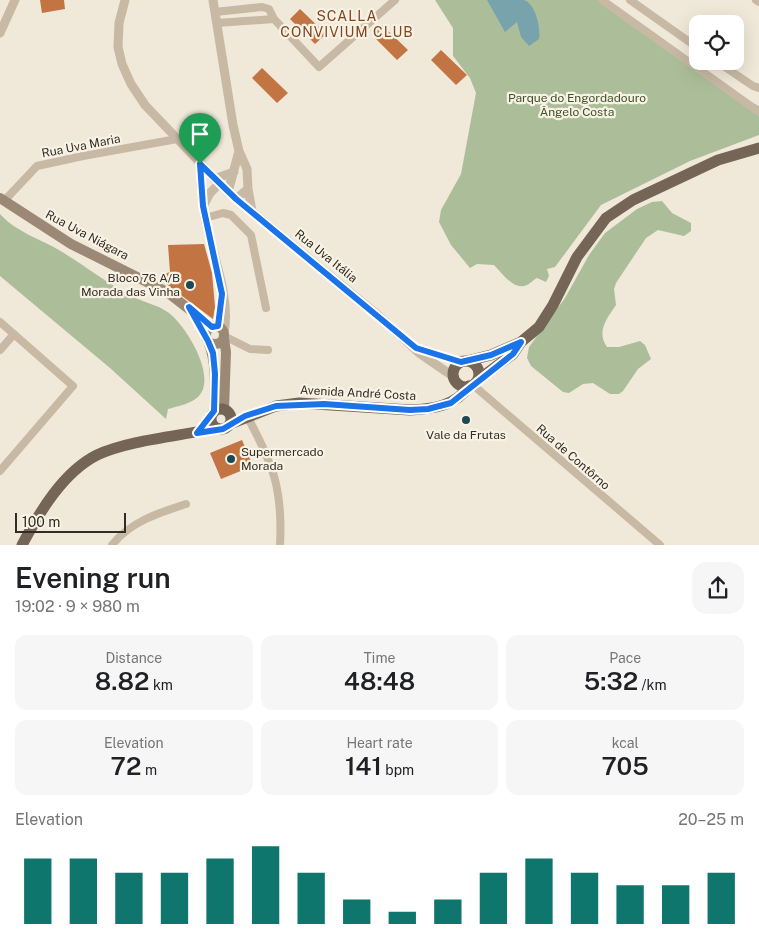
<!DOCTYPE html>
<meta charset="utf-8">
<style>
:root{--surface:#fff;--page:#f6f6f6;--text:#202124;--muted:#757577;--accent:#0f766e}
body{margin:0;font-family:"Public Sans",sans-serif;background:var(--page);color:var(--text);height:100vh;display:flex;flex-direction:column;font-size:19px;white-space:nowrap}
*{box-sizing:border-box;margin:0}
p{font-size:16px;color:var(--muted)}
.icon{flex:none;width:28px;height:28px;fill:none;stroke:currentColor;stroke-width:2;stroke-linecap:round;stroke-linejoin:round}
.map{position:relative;height:545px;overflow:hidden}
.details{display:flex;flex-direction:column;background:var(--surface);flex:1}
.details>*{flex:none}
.fabs{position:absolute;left:689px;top:15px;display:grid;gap:10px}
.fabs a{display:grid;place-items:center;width:55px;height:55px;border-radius:10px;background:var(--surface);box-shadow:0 5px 20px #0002;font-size:25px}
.scale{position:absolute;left:15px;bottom:12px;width:111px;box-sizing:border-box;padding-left:5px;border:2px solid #332c26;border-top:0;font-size:14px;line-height:18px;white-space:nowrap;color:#332c26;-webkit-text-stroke:4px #f8f2e4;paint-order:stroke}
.pin{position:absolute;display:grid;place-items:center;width:42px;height:42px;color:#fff;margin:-51px -21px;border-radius:50% 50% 50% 0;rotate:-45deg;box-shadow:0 0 5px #0007}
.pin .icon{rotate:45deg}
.round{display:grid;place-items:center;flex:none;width:52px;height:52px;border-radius:15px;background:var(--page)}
.headline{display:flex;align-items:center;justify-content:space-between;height:85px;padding:0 15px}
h1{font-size:28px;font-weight:600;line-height:38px}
.metrics{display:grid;grid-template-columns:repeat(3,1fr);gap:8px;height:85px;padding:5px 15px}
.metrics div{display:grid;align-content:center;border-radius:12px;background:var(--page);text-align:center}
.metrics b{font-size:25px;font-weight:600}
.metrics small{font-size:14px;font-weight:400}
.metrics p{font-size:14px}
.chart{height:140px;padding:10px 15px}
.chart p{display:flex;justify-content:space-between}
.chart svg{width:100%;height:90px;margin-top:5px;stroke:var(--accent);stroke-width:6}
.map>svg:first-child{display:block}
.green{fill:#acbe99}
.water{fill:#78a3ac}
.building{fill:#c37443}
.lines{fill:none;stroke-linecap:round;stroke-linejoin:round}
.minor{stroke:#c7b9a4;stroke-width:8}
.tertiary{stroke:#c7b9a4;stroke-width:9}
.secondary{stroke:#9b8976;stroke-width:10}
.primary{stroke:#756557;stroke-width:11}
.route-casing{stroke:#fff;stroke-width:10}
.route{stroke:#1a73e8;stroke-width:6}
.poi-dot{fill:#1d4853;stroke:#f8f2e4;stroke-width:2}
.labels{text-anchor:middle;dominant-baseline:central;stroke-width:4.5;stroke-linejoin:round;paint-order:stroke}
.park-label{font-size:12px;fill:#3d512a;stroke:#f8f2e4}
.street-label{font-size:12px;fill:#332c26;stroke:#f8f2e4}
.poi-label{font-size:12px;fill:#332c26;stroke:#f8f2e4;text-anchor:end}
.neighbourhood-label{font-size:14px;letter-spacing:1px;fill:#804521;stroke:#f8f2e4}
</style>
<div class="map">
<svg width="759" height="545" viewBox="0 0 759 545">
<rect width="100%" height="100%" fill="#f0e8d8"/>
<path class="green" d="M435 0H605L740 97 759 106V135L690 161 601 205 555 267 547 269 549 276 546 282 537 278C533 280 530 284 527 285 514 291 502 273 494 265L477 264 470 268 451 245 439 222 441 210 461 174 476 93 470 78 453 56V28Z
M662 201 672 213 691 223V231L684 236 658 230 646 238 616 283 614 289 616 305C607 318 596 332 607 347H619L640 341 645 345 651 359 638 369 623 391 619 394H610L593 383 583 384 569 393 563 392 531 366 527 358 529 347 565 298 589 255 605 233 637 209 652 202Z
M0 214C18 234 45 240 67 255 88 268 107 283 128 294 141 302 157 304 169 313 186 326 217 376 199 396 191 404 178 406 168 409L166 419 110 368 0 276Z"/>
<path class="water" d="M487 0C497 0 514 0 524 0 536 4 541 29 539 39L529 46 521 37 517 22 505 32Z"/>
<path class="building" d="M40 0H64L65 9 42 13Z
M300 9 326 34 315 44 290 19Z
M382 25 408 50 397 60 372 35Z
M441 50 467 75 456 85 431 60Z
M262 68 288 93 277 103 252 78Z
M204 244 212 273 215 307 213 319 162 281V275L170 272 168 245Z
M242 440 253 466 221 479 210 453Z"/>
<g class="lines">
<path class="minor" d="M602 0 759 112
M630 0 698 48
M756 0 759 2
M215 12 262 7 269 9 274 19 319 67 395 0
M217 23 274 19
M716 61 753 86 759 88
M4 201 37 166 83 156 177 139
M205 218 223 213 231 215 251 235 266 308
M0 322 73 386 0 471
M224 336 250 349 268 350
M0 350 14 334
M473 385 660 545
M247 416C273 464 283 489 280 545
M112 545C130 522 158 513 186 504"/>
<path class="tertiary" d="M125 0 119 23 118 47 122 64 131 84 145 105 228 192 379 316 419 353 454 377
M213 0 233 125 239 151 247 169 248 189 236 199
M0 33 15 0
M200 164C201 182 201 200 205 218 212 253 231 298 224 333
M214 179 234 172
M248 189 252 211
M228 192 239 151
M203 206 210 193 219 184
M218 326 221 306
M416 348 461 362"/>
<path class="secondary" d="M0 198 71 244 167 292 212 327
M206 335a9 9 0 1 1 18 0a9 9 0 1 1-18 0Z
M224 339 226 352 224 410
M208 341C217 364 215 387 214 411"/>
<path class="primary" d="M467 361 491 355 521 342
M453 374a13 13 0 1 1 26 0a13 13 0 1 1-26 0Z
M478 380 513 354 521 342 539 327 553 305 577 257 606 218 633 200 718 160 759 148
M211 419a10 10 0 1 1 20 0a10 10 0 1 1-20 0Z
M230 424 276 406 299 403 410 410C432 409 456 406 469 386
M22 545C39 513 63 472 97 455 129 440 181 436 217 428"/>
</g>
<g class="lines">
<defs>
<path id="route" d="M200 164 236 199 416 348 461 362 491 355 521 342 513 354 451 403 428 409 410 410 324 404 276 406 245 416 223 429 197 433 214 411 215 374 213 353 208 341 189 307 212 327 218 326 222 294 203 206Z"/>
</defs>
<use href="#route" class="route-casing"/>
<use href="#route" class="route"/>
</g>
<g class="poi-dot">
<circle cx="190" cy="285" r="5"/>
<circle cx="466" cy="420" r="5"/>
<circle cx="231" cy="459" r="5"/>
</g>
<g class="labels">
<g class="park-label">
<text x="577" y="98">Parque do Engordadouro<tspan x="577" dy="14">Ângelo Costa</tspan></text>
</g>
<g class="street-label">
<text transform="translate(81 146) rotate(-11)">Rua Uva Maria</text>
<text transform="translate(87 235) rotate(28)">Rua Uva Niágara</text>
<text transform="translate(326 256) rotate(39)">Rua Uva Itália</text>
<text transform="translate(358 393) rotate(3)">Avenida André Costa</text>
<text transform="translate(573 457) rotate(41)">Rua de Contôrno</text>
</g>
<g class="poi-label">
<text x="180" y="278">Bloco 76 A/B<tspan x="180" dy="14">Morada das Vinha</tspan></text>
<text x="466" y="435" text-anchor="middle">Vale da Frutas</text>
<text x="241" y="452" text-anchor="start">Supermercado<tspan x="241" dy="14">Morada</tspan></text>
</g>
<g class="neighbourhood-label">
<text x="347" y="16">SCALLA<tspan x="347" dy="16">CONVIVIUM CLUB</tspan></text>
</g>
</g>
</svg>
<div class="fabs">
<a><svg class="icon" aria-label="locate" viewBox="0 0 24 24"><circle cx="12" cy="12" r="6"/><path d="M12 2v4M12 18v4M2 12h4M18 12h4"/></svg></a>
</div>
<div class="scale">100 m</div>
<div class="pin" style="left:200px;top:164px;background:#1e9e55"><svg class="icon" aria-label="arrive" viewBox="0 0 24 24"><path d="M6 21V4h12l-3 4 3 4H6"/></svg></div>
</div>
<section class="details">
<div class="headline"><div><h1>Evening run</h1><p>19:02 · 9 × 980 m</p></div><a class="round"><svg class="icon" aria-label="share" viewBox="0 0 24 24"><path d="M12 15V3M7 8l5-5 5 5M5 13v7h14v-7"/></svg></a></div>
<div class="metrics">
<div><p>Distance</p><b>8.82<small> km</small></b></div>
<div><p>Time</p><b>48:48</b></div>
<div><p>Pace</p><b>5:32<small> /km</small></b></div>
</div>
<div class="metrics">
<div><p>Elevation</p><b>72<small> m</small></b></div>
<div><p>Heart rate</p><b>141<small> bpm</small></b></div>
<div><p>kcal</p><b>705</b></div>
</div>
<div class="chart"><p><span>Elevation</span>20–25 m</p>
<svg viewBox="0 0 160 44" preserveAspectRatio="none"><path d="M5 44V12M15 44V12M25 44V19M35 44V19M45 44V12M55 44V6M65 44V19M75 44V32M85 44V38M95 44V32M105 44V19M115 44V12M125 44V19M135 44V25M145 44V25M155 44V19"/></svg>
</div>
</section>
